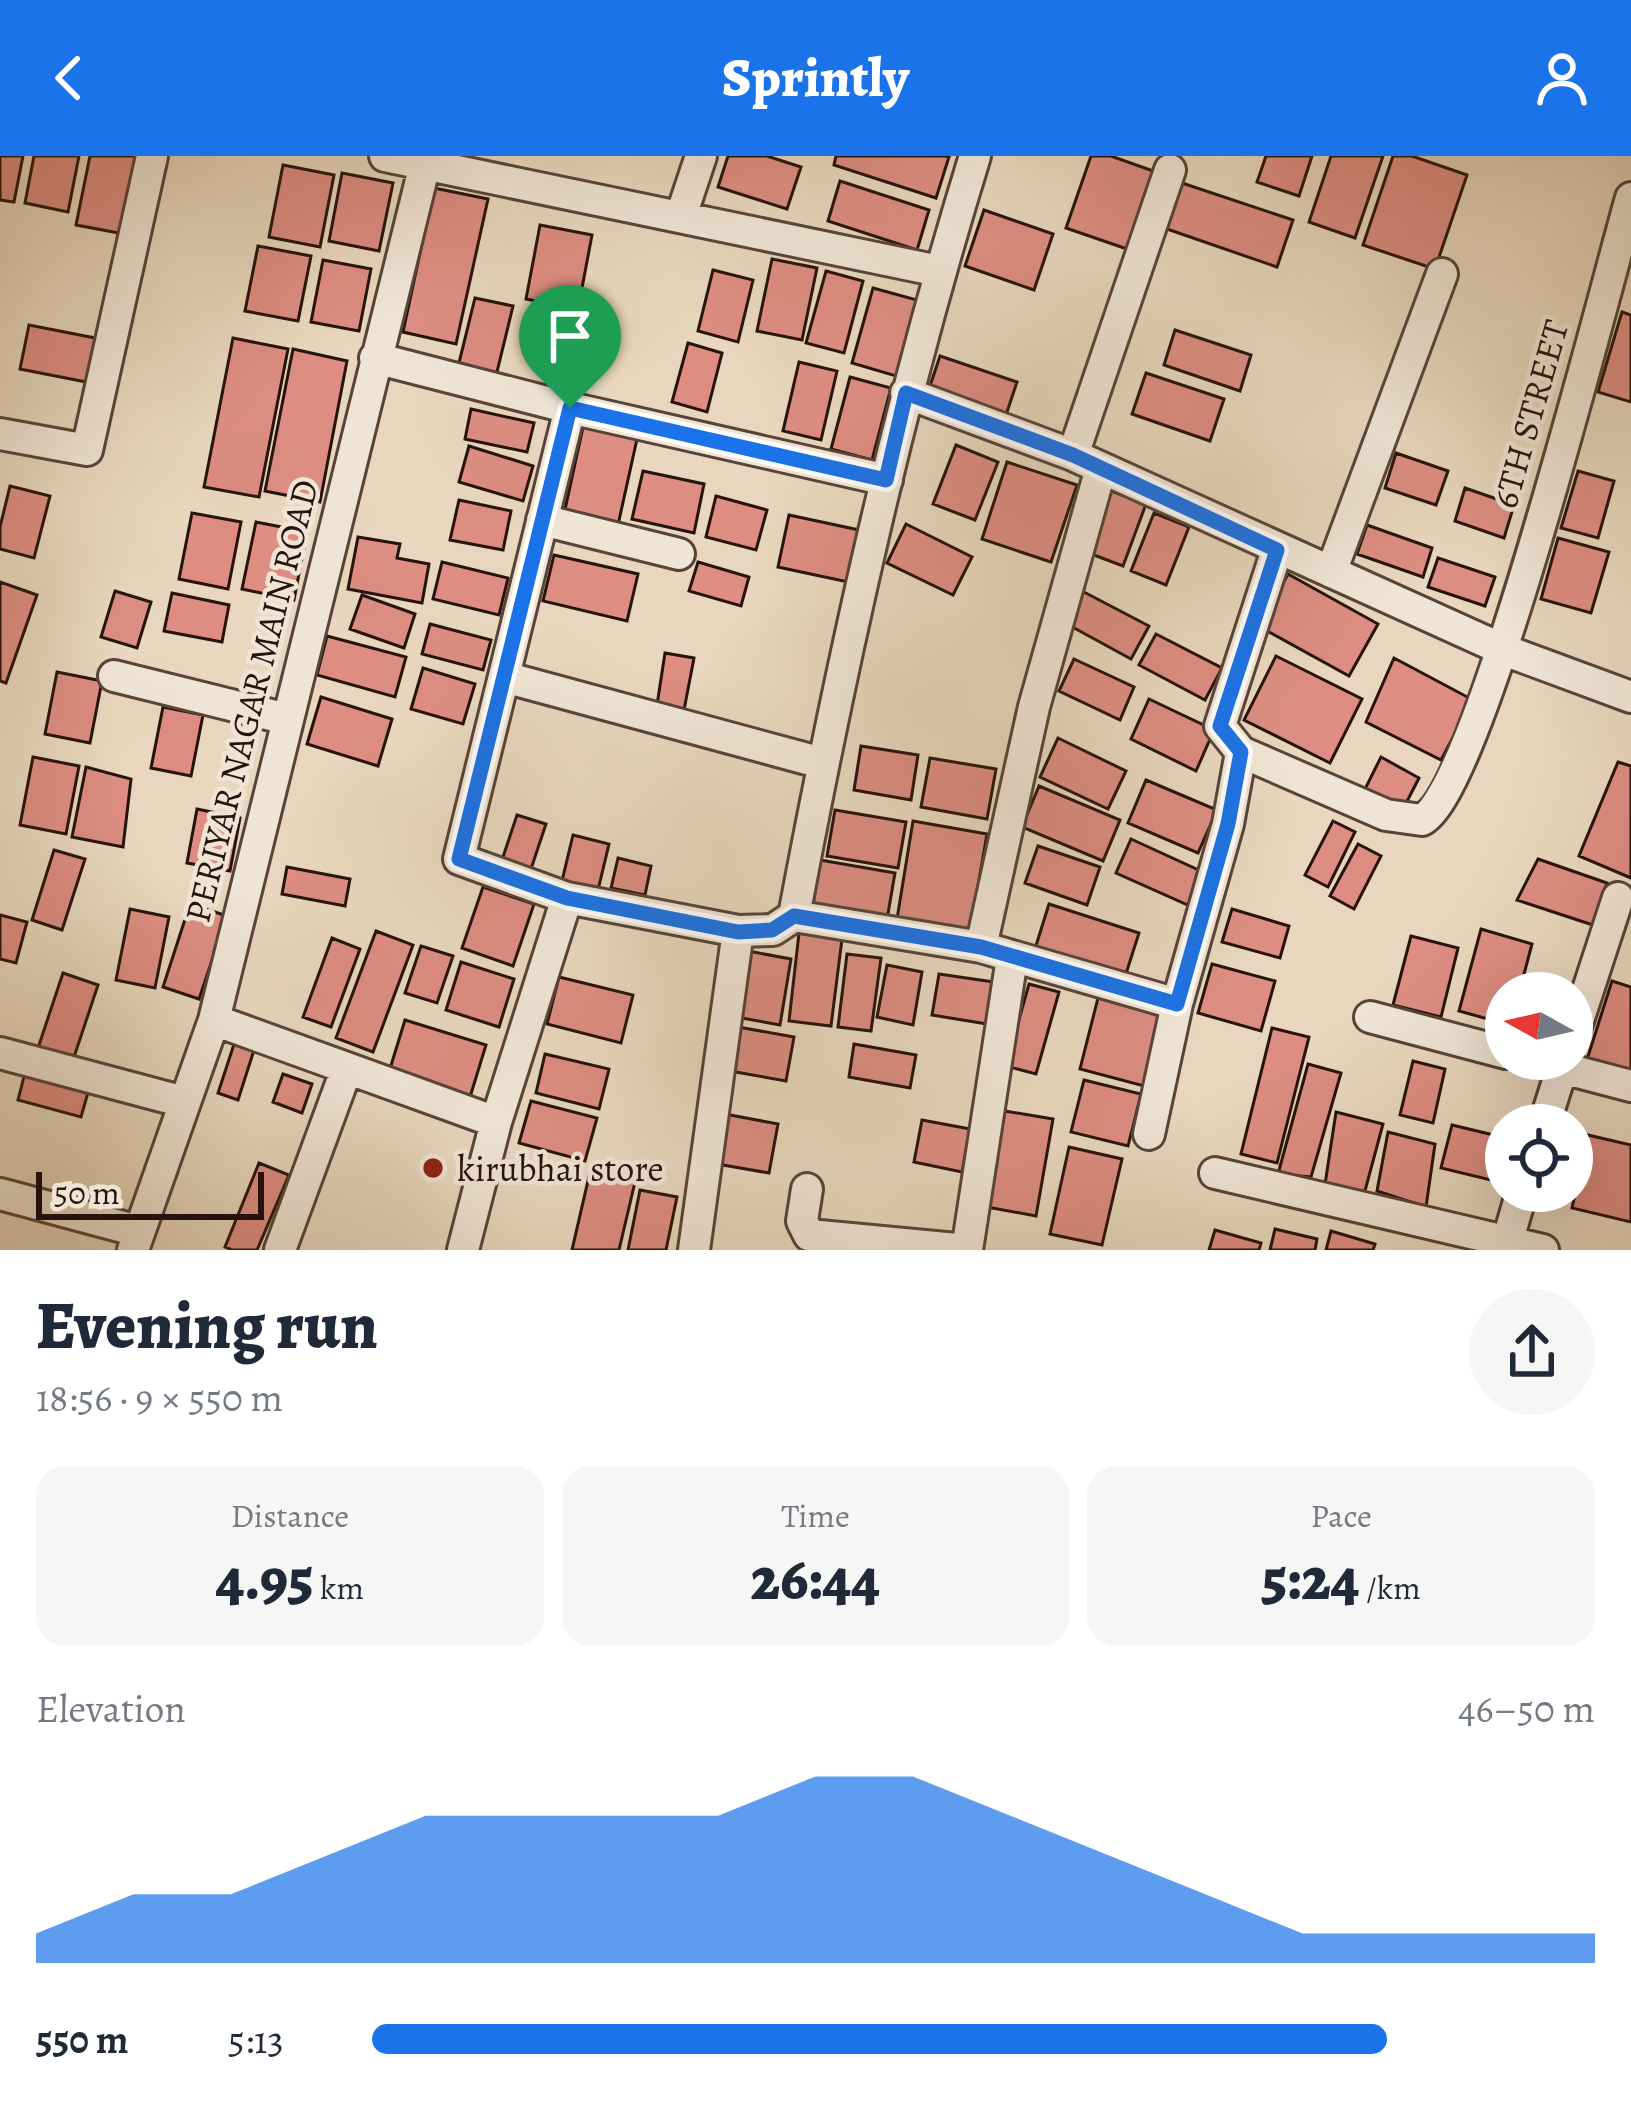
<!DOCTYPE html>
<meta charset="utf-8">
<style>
:root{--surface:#fff;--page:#f6f6f7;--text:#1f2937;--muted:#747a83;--accent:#1a73e8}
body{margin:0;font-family:Alegreya,serif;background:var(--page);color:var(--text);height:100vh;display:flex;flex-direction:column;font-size:45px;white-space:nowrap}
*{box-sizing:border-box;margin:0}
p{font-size:39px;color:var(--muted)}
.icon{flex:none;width:66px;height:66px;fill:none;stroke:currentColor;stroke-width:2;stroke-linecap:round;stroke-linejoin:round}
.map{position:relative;height:1094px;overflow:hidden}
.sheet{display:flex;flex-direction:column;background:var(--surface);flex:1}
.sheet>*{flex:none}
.needle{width:78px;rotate:278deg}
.controls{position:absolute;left:1485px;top:816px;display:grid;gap:24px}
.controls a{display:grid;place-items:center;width:108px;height:108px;border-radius:50%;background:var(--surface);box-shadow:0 12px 48px #0002;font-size:60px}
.scale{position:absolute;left:36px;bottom:30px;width:228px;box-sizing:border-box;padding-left:12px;border:6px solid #27130b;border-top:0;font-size:33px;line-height:42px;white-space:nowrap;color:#27130b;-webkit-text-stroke:9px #f0e5d5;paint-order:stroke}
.pin{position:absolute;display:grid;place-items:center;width:102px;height:102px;color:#fff;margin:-123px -51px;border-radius:50% 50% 50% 0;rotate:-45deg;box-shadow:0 0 12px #0007}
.pin .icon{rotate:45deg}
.round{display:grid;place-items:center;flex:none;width:126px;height:126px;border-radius:63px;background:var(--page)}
.overview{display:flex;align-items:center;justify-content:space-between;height:204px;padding:0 36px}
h1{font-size:66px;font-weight:800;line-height:90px}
.metrics{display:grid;grid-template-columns:repeat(3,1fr);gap:18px;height:204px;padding:12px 36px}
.metrics div{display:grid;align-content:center;border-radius:30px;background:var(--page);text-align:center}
.metrics b{font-size:60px;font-weight:800}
.metrics small{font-size:33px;font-weight:400}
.metrics p{font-size:33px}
.chart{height:336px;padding:24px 36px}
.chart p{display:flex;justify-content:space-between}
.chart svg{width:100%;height:216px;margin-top:12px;fill:var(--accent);opacity:.7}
ul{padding:0 36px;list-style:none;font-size:39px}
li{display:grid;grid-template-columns:192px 144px 1fr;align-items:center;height:90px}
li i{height:30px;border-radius:15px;background:var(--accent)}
header{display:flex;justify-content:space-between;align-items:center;height:156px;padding:0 36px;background:var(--accent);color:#fff;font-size:54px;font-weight:800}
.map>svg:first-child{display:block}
.building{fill:#dd8d82;stroke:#27130b;stroke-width:3}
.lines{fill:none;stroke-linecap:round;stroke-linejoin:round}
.minor-casing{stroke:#574438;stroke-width:36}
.minor{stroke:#f0e5d5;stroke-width:30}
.route-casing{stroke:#fff;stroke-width:24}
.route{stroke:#1a73e8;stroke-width:15}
.poi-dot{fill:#8f2418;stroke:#f0e5d5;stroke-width:4.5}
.labels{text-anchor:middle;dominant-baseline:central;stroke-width:9;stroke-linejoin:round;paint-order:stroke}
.street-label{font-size:36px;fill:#27130b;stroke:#f0e5d5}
.poi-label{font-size:36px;fill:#27130b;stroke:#f0e5d5;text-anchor:start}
</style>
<header><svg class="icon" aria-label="back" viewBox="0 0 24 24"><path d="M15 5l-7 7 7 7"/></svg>Sprintly<svg class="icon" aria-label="person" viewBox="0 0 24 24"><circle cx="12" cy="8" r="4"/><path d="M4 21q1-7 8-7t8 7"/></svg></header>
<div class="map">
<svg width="1631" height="1094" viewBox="0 0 1631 1094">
<rect width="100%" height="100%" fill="#e8d7be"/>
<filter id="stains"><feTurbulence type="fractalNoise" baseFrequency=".00167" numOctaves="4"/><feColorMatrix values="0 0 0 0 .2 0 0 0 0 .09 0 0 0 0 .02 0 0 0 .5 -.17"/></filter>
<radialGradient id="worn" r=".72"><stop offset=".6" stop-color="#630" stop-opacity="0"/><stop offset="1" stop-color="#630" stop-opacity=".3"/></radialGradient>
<path class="building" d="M0 0H23L14 46 0 44Z
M34 0H79L68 56 25 47Z
M90 0H140L124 78 76 69Z
M728 0H767L801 11 787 53 718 31Z
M836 0H946L949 1 936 42 834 9Z
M1091 0H1111L1156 16 1130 94 1066 72Z
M1266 0H1312L1299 40 1257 26Z
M1331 0H1383L1355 82 1309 66Z
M1393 0H1412L1467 19 1435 113 1363 89Z
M283 9 334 19 320 91 269 81Z
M342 17 393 27 379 95 329 85Z
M840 25 929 54 917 94 828 65Z
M1182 27 1293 64 1277 111 1167 73Z
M434 32 488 43 456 188 403 176Z
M984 54 1053 78 1034 134 965 110Z
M540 69 592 79 578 153 526 143Z
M258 90 311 100 298 165 245 155Z
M772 103 817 112 802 184 757 175Z
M323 104 371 113 359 175 311 166Z
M713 114 753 124 738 186 698 175Z
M826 115 863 125 844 197 806 187Z
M873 132 917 144 896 220 852 207Z
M475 142 513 150 496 220 458 211Z
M1622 156 1631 159V246L1598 236Z
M29 169 95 182 86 226 20 213Z
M1175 174 1251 199 1240 235 1164 209Z
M233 182 288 193 259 341 204 331Z
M688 187 722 197 707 256 672 246Z
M293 193 347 205 320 346 265 335Z
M940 200 1017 226 1006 259 929 233Z
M799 206 837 215 821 284 783 275Z
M1146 217 1224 243 1210 285 1132 258Z
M850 221 891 232 872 304 831 293Z
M471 253 534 267 527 296 465 283Z
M585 262 639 274 618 369 564 358Z
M956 289 998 306 975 364 933 348Z
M469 290 533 310 523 345 459 326Z
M1396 297 1448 315 1436 349 1385 332Z
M1007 306 1077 329 1051 406 982 383Z
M643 315 704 328 694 377 632 363Z
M1578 315 1614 325 1598 382 1561 372Z
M10 330 50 340 34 402 0 393V371Z
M1465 332 1514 349 1504 382 1455 365Z
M1109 334 1146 348 1123 410 1086 396Z
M716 340 767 354 756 394 706 381Z
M459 344 511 355 503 394 450 384Z
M192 357 241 366 228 433 179 423Z
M1154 357 1189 371 1166 429 1131 415Z
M789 359 859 374 848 426 778 411Z
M256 366 307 376 294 444 242 433Z
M906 368 972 401 953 439 887 407Z
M1367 369 1432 392 1423 421 1357 398Z
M358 381 400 388 397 402 429 408 422 447 348 433Z
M1558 382 1609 396 1591 457 1541 443Z
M554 399 638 418 627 465 543 445Z
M1438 402 1495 421 1485 450 1428 431Z
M442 406 508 422 499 459 433 443Z
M698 406 749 421 741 450 689 435Z
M1288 418 1378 468 1349 520 1260 471Z
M0 426 37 439 6 527 0 525Z
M115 435 151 446 137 492 101 481Z
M1082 435 1149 470 1131 503 1065 467Z
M172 437 229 449 222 486 164 475Z
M362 439 415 458 404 492 350 473Z
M430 468 491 484 483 514 422 498Z
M1156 478 1222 512 1205 544 1139 509Z
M327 480 406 501 395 541 317 519Z
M665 497 694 502 684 554 657 549Z
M1276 500 1362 543 1330 607 1244 564Z
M1394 502 1473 544 1441 604 1366 566Z
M1074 503 1134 531 1120 564 1059 535Z
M423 512 475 528 463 568 411 553Z
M57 516 102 525 90 587 45 578Z
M321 541 392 563 378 610 307 588Z
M1149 543 1214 574 1196 615 1131 583Z
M163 551 203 559 191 620 151 612Z
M1058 582 1126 615 1108 653 1040 621Z
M861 590 918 599 911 644 854 634Z
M33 601 79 610 66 678 20 669Z
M1381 601 1419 622 1402 655 1364 635Z
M930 602 996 613 987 663 921 651Z
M1618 606 1631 610V722L1579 700Z
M86 611 131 623 123 691 72 681Z
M1146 624 1217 654 1198 697 1128 667Z
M1039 630 1120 664 1103 705 1022 671Z
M197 653 240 662 230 715 187 707Z
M835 654 906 666 898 712 827 700Z
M517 659 546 668 530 716 501 707Z
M913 665 987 678 970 776 897 763Z
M1333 665 1355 676 1328 731 1305 719Z
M573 679 609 688 598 734 562 725Z
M1131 683 1205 717 1190 750 1116 717Z
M1358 688 1381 700 1354 753 1330 740Z
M1038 690 1100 711 1087 749 1025 727Z
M54 694 85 703 62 774 32 764Z
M618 702 651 710 645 739 611 732Z
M1538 703 1607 727 1593 769 1517 744Z
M820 704 895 717 886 769 812 756Z
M287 711 350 723 345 750 282 738Z
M483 731 534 748 513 810 462 792Z
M190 748 227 760 199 843 163 831Z
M1049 748 1139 777 1124 824 1034 796Z
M130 753 169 761 155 832 116 824Z
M1232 753 1289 770 1280 802 1222 786Z
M0 759 27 766 16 807 0 803Z
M1481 773 1532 788 1519 837H1506V868L1459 855Z
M376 775 413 789 373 896 336 882Z
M799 777 842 783 831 870 789 865Z
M1411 780 1458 792 1441 861 1393 849Z
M332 782 360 793 331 871 303 861Z
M421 790 453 800 437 847 405 837Z
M748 795 791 803 780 869 736 861Z
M847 798 881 802 871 875 838 871Z
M461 806 514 823 499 871 446 854Z
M1212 808 1275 825 1261 875 1198 857Z
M887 809 922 816 913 869 877 861Z
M63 817 98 829 73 904 38 892Z
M939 818 994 826 987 868 932 859Z
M559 821 633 839 621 887 547 868Z
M1612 825 1631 831V913L1627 927 1584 913Z
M1029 828 1059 836 1036 918 1006 910Z
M1098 842 1163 859 1144 930 1080 913Z
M405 864 486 889 470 941 389 916Z
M738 871 794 881 786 925 730 915Z
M1272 872 1309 881 1277 1007 1241 998Z
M235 885 255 891 238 944 218 937Z
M854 888 916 899 910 932 849 921Z
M545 898 609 913 599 953 536 937Z
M1413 905 1445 913 1433 967 1400 959Z
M1308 908 1341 917 1311 1021 1278 1018Z
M27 909 91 926 81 961 18 944Z
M283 918 312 928 302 957 273 946Z
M1084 924 1141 938 1128 990 1071 976Z
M531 945 597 962 585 1005 519 987Z
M1005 955 1053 963 1036 1060 987 1051Z
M1336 956 1383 968 1362 1046 1324 1035Z
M725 958 778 968 769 1017 717 1008Z
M922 964 970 973 962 1016 914 1006Z
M1452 969 1506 982 1499 1026 1441 1012Z
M1388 976 1435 988 1426 1051 1377 1035Z
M1588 979 1631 989V1066L1572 1052Z
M1069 991 1122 1003 1102 1089 1050 1078Z
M259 1007 289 1019 257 1094H232L225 1091Z
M590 1016 635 1026 619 1094H572Z
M640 1034 677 1041 666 1094H628Z
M1275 1073 1317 1083 1315 1094H1270Z
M1215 1074 1261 1087 1259 1094H1209Z
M1331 1075 1375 1088 1373 1094H1326Z"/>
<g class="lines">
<defs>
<path id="minor" d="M385 0 939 115
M975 0C898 249 842 504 794 760L981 791 1177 848
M681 60 701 0
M375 202 570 252 887 324
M906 237 1073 299 1504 494 1631 541
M570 252 459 703 567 742 738 775 773 774 794 760
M0 278 87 294 152 0
M1073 299 1170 14
M542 364 679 398
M1331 416 1442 118
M114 520 287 563
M504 521 822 607
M1241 596 1386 659 1422 664C1480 634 1605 133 1631 42
M981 791 1034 551 1101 312
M1370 861 1506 897
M214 864 496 966
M1572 883 1618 742
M0 897 184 946
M1528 903 1631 930
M1544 969 1565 903
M1149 978 1177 848 1228 668 1241 596 1220 570 1277 394
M1215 1017 1543 1094
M807 1033 802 1065 809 1079 967 1094
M0 1038 138 1075
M133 1094 214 864 425 8
M280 1094 347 912
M463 1094 496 966 567 742
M694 1094 738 775
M967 1094 1012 802
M1505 1094 1522 1035"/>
</defs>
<use href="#minor" class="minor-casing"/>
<use href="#minor" class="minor"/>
</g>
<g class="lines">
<defs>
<path id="route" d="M906 237 1073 299 1277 394 1220 570 1241 596 1228 668 1177 848 981 791 794 760 772 774 738 776 567 742 459 703 570 252 886 324Z"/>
</defs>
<use href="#route" class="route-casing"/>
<use href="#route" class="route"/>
</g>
<circle class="poi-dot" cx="433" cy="1012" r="12"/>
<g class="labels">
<g class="street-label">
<text transform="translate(1530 258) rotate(-74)">6TH STREET</text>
<text transform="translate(251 545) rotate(-76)">PERIYAR NAGAR MAIN ROAD</text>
</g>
<g class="poi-label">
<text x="457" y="1012">kirubhai store</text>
</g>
</g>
<rect width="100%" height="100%" filter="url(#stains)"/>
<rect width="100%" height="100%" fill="url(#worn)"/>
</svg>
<div class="controls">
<a><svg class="needle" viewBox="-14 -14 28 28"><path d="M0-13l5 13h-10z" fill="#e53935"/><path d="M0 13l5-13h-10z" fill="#747a83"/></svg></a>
<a><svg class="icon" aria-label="locate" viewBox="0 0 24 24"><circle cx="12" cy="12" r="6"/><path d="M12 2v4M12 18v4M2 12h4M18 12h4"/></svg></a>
</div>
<div class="scale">50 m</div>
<div class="pin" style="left:570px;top:252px;background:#1e9e55"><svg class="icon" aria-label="arrive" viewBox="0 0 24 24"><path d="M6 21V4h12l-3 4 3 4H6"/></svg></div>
</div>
<section class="sheet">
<div class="overview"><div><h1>Evening run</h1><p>18:56 · 9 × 550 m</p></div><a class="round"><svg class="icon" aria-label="share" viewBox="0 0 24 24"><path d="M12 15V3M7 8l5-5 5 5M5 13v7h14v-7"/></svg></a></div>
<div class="metrics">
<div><p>Distance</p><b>4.95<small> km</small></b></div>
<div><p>Time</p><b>26:44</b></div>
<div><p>Pace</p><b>5:24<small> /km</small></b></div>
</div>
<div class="chart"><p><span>Elevation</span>46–50 m</p>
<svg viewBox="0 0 160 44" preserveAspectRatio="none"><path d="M0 44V38L10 30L20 30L30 22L40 14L50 14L60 14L70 14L80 6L90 6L100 14L110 22L120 30L130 38L140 38L150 38L160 38V44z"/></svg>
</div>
<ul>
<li><b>550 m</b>5:13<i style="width:83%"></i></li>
</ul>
</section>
